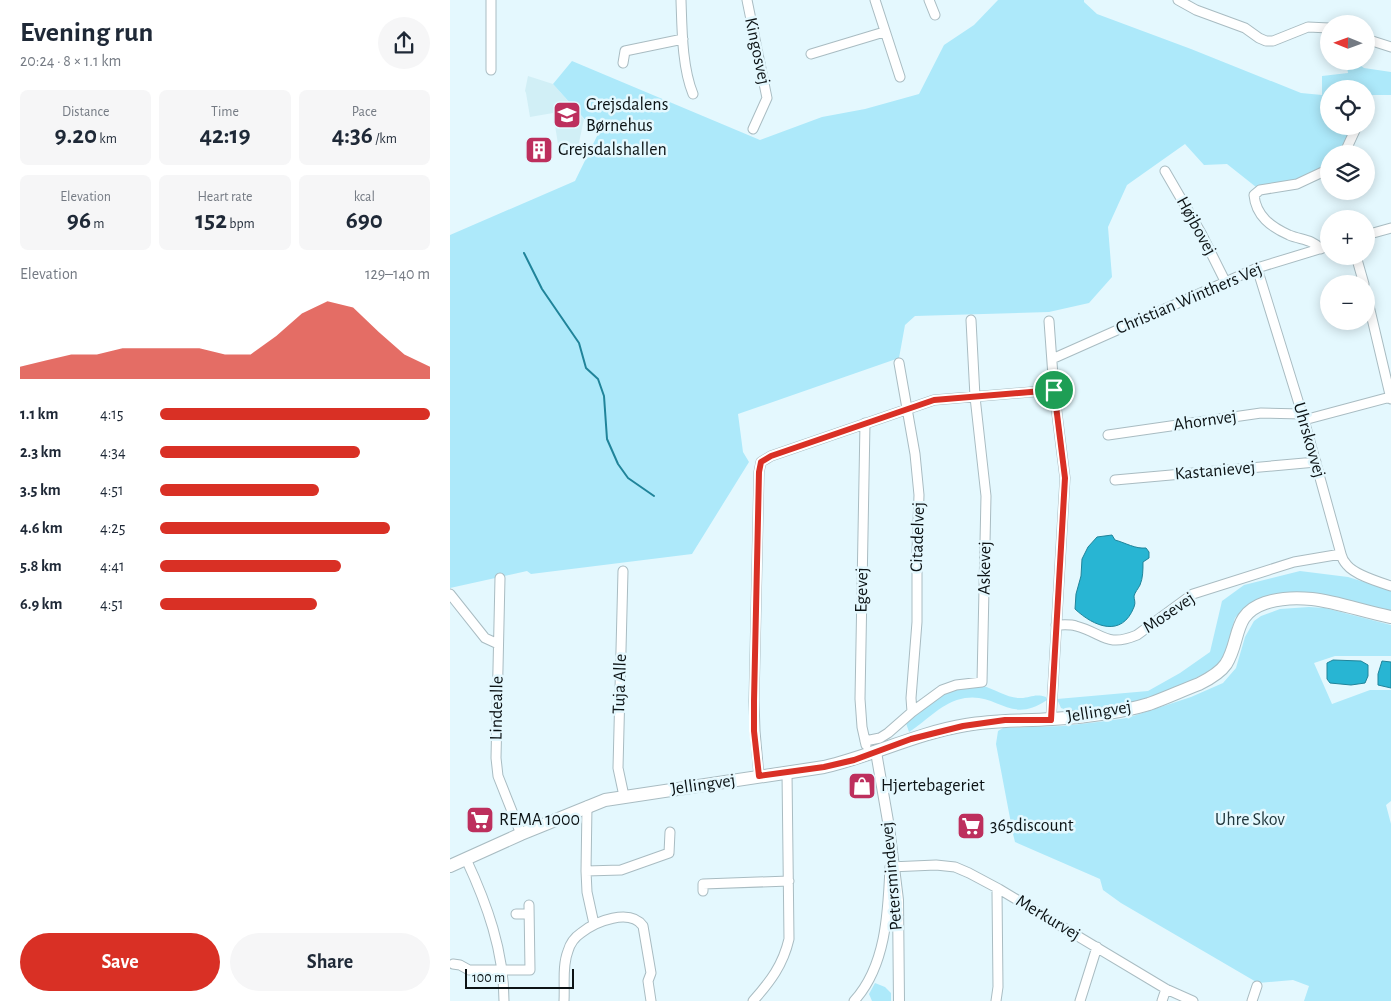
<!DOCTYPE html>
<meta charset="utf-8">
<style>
:root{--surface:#fff;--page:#f6f6f7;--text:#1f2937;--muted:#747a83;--accent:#d93025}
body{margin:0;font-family:"Alegreya Sans",sans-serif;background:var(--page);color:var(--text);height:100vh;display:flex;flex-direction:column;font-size:19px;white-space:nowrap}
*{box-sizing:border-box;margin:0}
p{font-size:16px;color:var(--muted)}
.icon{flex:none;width:28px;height:28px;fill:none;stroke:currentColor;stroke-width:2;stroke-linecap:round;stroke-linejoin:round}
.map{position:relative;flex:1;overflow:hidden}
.sheet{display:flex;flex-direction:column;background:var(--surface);width:450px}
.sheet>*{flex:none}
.needle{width:32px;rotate:271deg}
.controls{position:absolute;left:870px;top:15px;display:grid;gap:10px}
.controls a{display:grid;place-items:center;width:55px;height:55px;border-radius:50%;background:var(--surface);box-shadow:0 2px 12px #0003;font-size:25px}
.scale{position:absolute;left:15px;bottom:12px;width:109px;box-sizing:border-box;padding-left:5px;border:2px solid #0c1315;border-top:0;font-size:14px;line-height:18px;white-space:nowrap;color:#0c1315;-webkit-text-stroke:4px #e4f8fe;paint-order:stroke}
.pin{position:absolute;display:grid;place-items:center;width:42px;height:42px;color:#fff;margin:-21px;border:2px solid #fff;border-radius:50%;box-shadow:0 1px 5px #0007}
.round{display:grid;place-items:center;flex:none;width:52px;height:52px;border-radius:26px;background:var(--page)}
.headline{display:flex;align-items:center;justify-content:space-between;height:85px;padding:0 20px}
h1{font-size:28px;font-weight:600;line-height:38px}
.stats{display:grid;grid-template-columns:repeat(3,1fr);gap:8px;height:85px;padding:5px 20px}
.stats div{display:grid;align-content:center;border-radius:8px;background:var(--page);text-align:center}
.stats b{font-size:25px;font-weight:600}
.stats small{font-size:14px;font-weight:400}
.stats p{font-size:14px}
.chart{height:140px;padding:10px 20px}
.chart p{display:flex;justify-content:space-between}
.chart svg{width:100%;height:90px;margin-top:5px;fill:var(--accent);opacity:.7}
.action{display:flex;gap:10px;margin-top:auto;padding:10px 20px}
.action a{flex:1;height:58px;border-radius:30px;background:var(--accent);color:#fff;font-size:20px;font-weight:600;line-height:58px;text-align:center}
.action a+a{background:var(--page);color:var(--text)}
ul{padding:0 20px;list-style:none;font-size:16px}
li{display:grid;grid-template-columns:80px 60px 1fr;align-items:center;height:38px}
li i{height:12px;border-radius:6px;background:var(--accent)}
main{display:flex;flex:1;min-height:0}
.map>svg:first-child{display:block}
.built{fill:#d1eff6}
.green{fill:#ade9fa}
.water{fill:#28b5d3;stroke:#20849a}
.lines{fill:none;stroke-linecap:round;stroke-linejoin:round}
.stream{stroke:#20849a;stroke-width:2}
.minor-casing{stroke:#a9bcc2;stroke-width:11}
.tertiary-casing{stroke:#a9bcc2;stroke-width:12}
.secondary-casing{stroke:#a9bcc2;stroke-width:14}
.minor{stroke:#fff;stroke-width:9}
.tertiary{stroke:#fff;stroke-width:10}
.secondary{stroke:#fff;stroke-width:12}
.route-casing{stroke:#fff;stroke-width:10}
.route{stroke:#d93025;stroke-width:6}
.labels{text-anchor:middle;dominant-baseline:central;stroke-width:5;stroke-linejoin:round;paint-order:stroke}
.street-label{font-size:18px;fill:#0c1315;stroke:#e4f8fe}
.poi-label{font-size:18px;fill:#0c1315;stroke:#e4f8fe;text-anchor:start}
.park-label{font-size:18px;fill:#21373d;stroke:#e4f8fe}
</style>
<main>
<section class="sheet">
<div class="headline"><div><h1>Evening run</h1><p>20:24 · 8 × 1.1 km</p></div><a class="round"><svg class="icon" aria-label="share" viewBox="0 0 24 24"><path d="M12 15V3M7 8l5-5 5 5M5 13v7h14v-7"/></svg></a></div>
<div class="stats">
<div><p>Distance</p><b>9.20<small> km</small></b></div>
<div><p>Time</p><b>42:19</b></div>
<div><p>Pace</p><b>4:36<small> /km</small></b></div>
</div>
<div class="stats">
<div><p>Elevation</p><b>96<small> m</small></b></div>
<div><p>Heart rate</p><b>152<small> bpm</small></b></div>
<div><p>kcal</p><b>690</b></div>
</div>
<div class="chart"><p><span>Elevation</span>129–140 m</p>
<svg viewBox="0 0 160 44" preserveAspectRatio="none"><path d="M0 44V38L10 35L20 32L30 32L40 29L50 29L60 29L70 29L80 32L90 32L100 23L110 12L120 6L130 9L140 21L150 32L160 38V44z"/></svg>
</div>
<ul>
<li><b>1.1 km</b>4:15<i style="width:100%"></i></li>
<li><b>2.3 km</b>4:34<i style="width:74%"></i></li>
<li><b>3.5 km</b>4:51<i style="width:59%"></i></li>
<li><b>4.6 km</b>4:25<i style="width:85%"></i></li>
<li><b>5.8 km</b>4:41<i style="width:67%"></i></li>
<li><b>6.9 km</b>4:51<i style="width:58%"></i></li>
</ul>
<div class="action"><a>Save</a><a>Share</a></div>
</section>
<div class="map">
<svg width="941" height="1001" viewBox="0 0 941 1001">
<rect width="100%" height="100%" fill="#e4f8fe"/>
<path class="built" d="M78 76 103 84 134 119 127 152 112 156 108 144 103 113 80 117 76 93 75 91Z"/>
<path class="green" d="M548 0H634V2L647 14 741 49 851 93 872 95V76L898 73 896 61H904L914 68 941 72V95H916V89H879V126H903L893 150 889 154H879V163C859 180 832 184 806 187L777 164 754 165 735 144 677 185 658 227 662 277 639 303 599 312 465 316 455 325 449 358 288 414 293 452 299 462 242 554 81 574 77 571 0 588V235L125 181 148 134 103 84 122 61 310 140 372 117 415 109 469 94 494 45 524 25Z
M850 571 898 577 941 590V612L811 598 794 608 785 618 774 656 768 664 761 670 727 688 679 704 625 713 611 708 607 699 698 691 730 673 760 652 772 601 794 585Z
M859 607 875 608 941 625V656H885L864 663 882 704 920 690H941V801L936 805 941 824V1001H854L859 986 843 980 808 983 671 903 653 890 650 879 565 842 563 834 546 744 548 731 553 728 613 726 648 722 677 718 741 697 773 683 786 668 795 637 804 621 811 616 830 609Z
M533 686C544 689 556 697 568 698 580 699 583 693 596 697L597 700C560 725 549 693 515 698 492 702 478 720 459 732L456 723 459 718 501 690Z
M425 983 435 987 441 993V1001H422L419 994Z"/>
<path class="water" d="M662 535 665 540C676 543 685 549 696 548L699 552V558L693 562C693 570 693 578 690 585 688 589 685 592 684 596 684 600 686 602 684 607 672 638 644 627 625 609L626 594 631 576 632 559 638 547 647 537Z
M883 660 911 661 918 665V676L915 683 901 685 880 683 877 679V663Z
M932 661 941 662V688L928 685V674Z"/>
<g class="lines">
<path class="stream" d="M74 253 92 289 129 343 136 368 148 379 154 396 157 439 168 464 178 478 204 496"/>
<defs>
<path id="minor" d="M41 0V70
M231 0C232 29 232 67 243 94
M297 0 317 98 303 129
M425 0 450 77
M479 0 485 15
M728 0 746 10 795 28 809 38 816 41H823L858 27 879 28
M916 39 941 47
M361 54 434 32
M173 63 175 51 233 39
M894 154 907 126
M715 171 751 233 775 281
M916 235 941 228
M871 249C862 239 851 240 839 235 821 227 806 216 804 195L810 190 847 184 879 169
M906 256 914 284
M807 268 854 420 891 554C892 558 894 562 897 565 905 575 929 582 941 586
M916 293 941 399
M599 321 604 390 615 478 601 720
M602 359 807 268 879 246
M449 363 465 454 469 495 467 551V622L461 698 462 712
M854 420 940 397
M415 423 410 699 412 727 416 745
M658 435 811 413 852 414
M665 480 866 462
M173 571 168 768 174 796
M50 578 46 758 48 776 71 834
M0 594 35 638 48 644
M606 625C612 625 620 624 626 626 653 633 656 648 687 635L743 594 844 562 891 554
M415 741 430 738 438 733 462 712 492 690 506 685 532 682 536 496 525 397 521 320
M309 776 305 731 304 701 309 472 311 462 321 456 484 400 604 390
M137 806 136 871 137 892 144 924
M16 859C37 904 54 951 54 1001
M136 871 171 870 219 853 220 832
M253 891V884L339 881
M66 914H79
M3 964 10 965 19 970H80L79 905
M114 1001C115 985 112 966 118 951 120 944 125 937 131 933 146 921 180 908 193 926L201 973 198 981 201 1001
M303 1001C320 982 333 965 339 939L337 773
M404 1001C436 966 438 913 440 867L486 865 505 867 519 873 549 889 716 989 743 1001
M546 1001 548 987 547 892 549 889
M630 1001 647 947
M712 1001 716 989
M802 1001 807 986"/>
<path id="tertiary" d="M426 752 439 827 448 900 449 1001"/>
<path id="secondary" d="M0 866 71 834 155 800 374 767C422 756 467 733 516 725 545 720 573 721 602 719 634 717 669 713 699 704 716 698 733 690 749 684 759 679 770 673 776 664 791 640 782 614 815 603 858 589 899 609 941 617"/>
</defs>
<use href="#minor" class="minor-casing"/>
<use href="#tertiary" class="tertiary-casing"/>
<use href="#secondary" class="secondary-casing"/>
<use href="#minor" class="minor"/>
<use href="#tertiary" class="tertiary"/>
<use href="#secondary" class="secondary"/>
</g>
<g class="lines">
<defs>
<path id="route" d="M604 390 615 478 601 720H555L513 726 461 739 404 760 374 767 309 776 304 731V701L309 472 311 462 321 456 484 400Z"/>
</defs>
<use href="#route" class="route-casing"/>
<use href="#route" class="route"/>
</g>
<defs>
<symbol id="school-square" viewBox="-11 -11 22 22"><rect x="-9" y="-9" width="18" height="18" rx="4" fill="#bd2f5d" stroke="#e4f8fe"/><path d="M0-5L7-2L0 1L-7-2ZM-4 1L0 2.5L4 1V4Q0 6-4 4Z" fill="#fff"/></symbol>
<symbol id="building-square" viewBox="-11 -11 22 22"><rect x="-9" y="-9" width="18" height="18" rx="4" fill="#bd2f5d" stroke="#e4f8fe"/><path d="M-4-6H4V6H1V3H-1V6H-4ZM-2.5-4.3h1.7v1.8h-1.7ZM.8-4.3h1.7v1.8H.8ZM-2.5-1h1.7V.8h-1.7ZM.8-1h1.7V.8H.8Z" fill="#fff"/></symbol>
<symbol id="shop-square" viewBox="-11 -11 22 22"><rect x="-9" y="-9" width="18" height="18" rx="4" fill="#bd2f5d" stroke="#e4f8fe"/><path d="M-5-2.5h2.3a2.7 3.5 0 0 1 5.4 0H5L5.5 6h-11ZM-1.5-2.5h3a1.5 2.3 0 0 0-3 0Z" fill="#fff"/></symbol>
<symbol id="supermarket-square" viewBox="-11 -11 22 22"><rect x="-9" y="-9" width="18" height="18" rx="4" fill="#bd2f5d" stroke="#e4f8fe"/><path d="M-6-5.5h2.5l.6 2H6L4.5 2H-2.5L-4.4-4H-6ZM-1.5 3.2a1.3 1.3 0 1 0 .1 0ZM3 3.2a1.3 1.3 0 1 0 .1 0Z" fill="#fff"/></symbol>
</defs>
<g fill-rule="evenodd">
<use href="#school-square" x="101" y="99" width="32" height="32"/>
<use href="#building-square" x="73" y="134" width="32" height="32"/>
<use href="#shop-square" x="396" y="770" width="32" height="32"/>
<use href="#supermarket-square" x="14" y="804" width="32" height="32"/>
<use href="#supermarket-square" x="505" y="810" width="32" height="32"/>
</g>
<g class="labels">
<g class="street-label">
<text transform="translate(307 51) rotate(78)">Kingosvej</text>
<text transform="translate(746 226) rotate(61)">Højbovej</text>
<text transform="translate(739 299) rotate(-23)">Christian Winthers Vej</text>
<text transform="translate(755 421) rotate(-8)">Ahornvej</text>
<text transform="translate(859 440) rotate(74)">Uhrskovvej</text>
<text transform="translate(765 471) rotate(-5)">Kastanievej</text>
<text transform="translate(468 537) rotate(-88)">Citadelvej</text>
<text transform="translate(535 568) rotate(-89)">Askevej</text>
<text transform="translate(412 590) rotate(-89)">Egevej</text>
<text transform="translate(719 613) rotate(-34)">Mosevej</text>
<text transform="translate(170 684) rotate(-88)">Tuja Alle</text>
<text transform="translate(47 708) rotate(-89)">Lindealle</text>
<text transform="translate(649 712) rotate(-9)">Jellingvej</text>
<text transform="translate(253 785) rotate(-8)">Jellingvej</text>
<text transform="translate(442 876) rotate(-95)">Petersmindevej</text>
<text transform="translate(598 918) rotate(31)">Merkurvej</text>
</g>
<g class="poi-label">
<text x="136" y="105">Grejsdalens<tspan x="136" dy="21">Børnehus</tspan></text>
<text x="108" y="150">Grejsdalshallen</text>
<text x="431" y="786">Hjertebageriet</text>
<text x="49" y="820">REMA 1000</text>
<text x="540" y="826">365discount</text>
</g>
<g class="park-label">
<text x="800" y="820">Uhre Skov</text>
</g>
</g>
</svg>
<div class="controls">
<a><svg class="needle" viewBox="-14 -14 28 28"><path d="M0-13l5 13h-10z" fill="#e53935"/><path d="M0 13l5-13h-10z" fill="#747a83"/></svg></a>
<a><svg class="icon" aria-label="locate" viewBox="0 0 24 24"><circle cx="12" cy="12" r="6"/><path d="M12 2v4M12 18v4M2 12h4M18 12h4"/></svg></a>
<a><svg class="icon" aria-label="layers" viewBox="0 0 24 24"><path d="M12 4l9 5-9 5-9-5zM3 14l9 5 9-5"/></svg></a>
<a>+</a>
<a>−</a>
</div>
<div class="scale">100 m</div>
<div class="pin" style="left:604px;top:390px;background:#1e9e55"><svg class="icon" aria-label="arrive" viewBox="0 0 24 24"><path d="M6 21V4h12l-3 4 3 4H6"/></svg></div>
</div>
</main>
